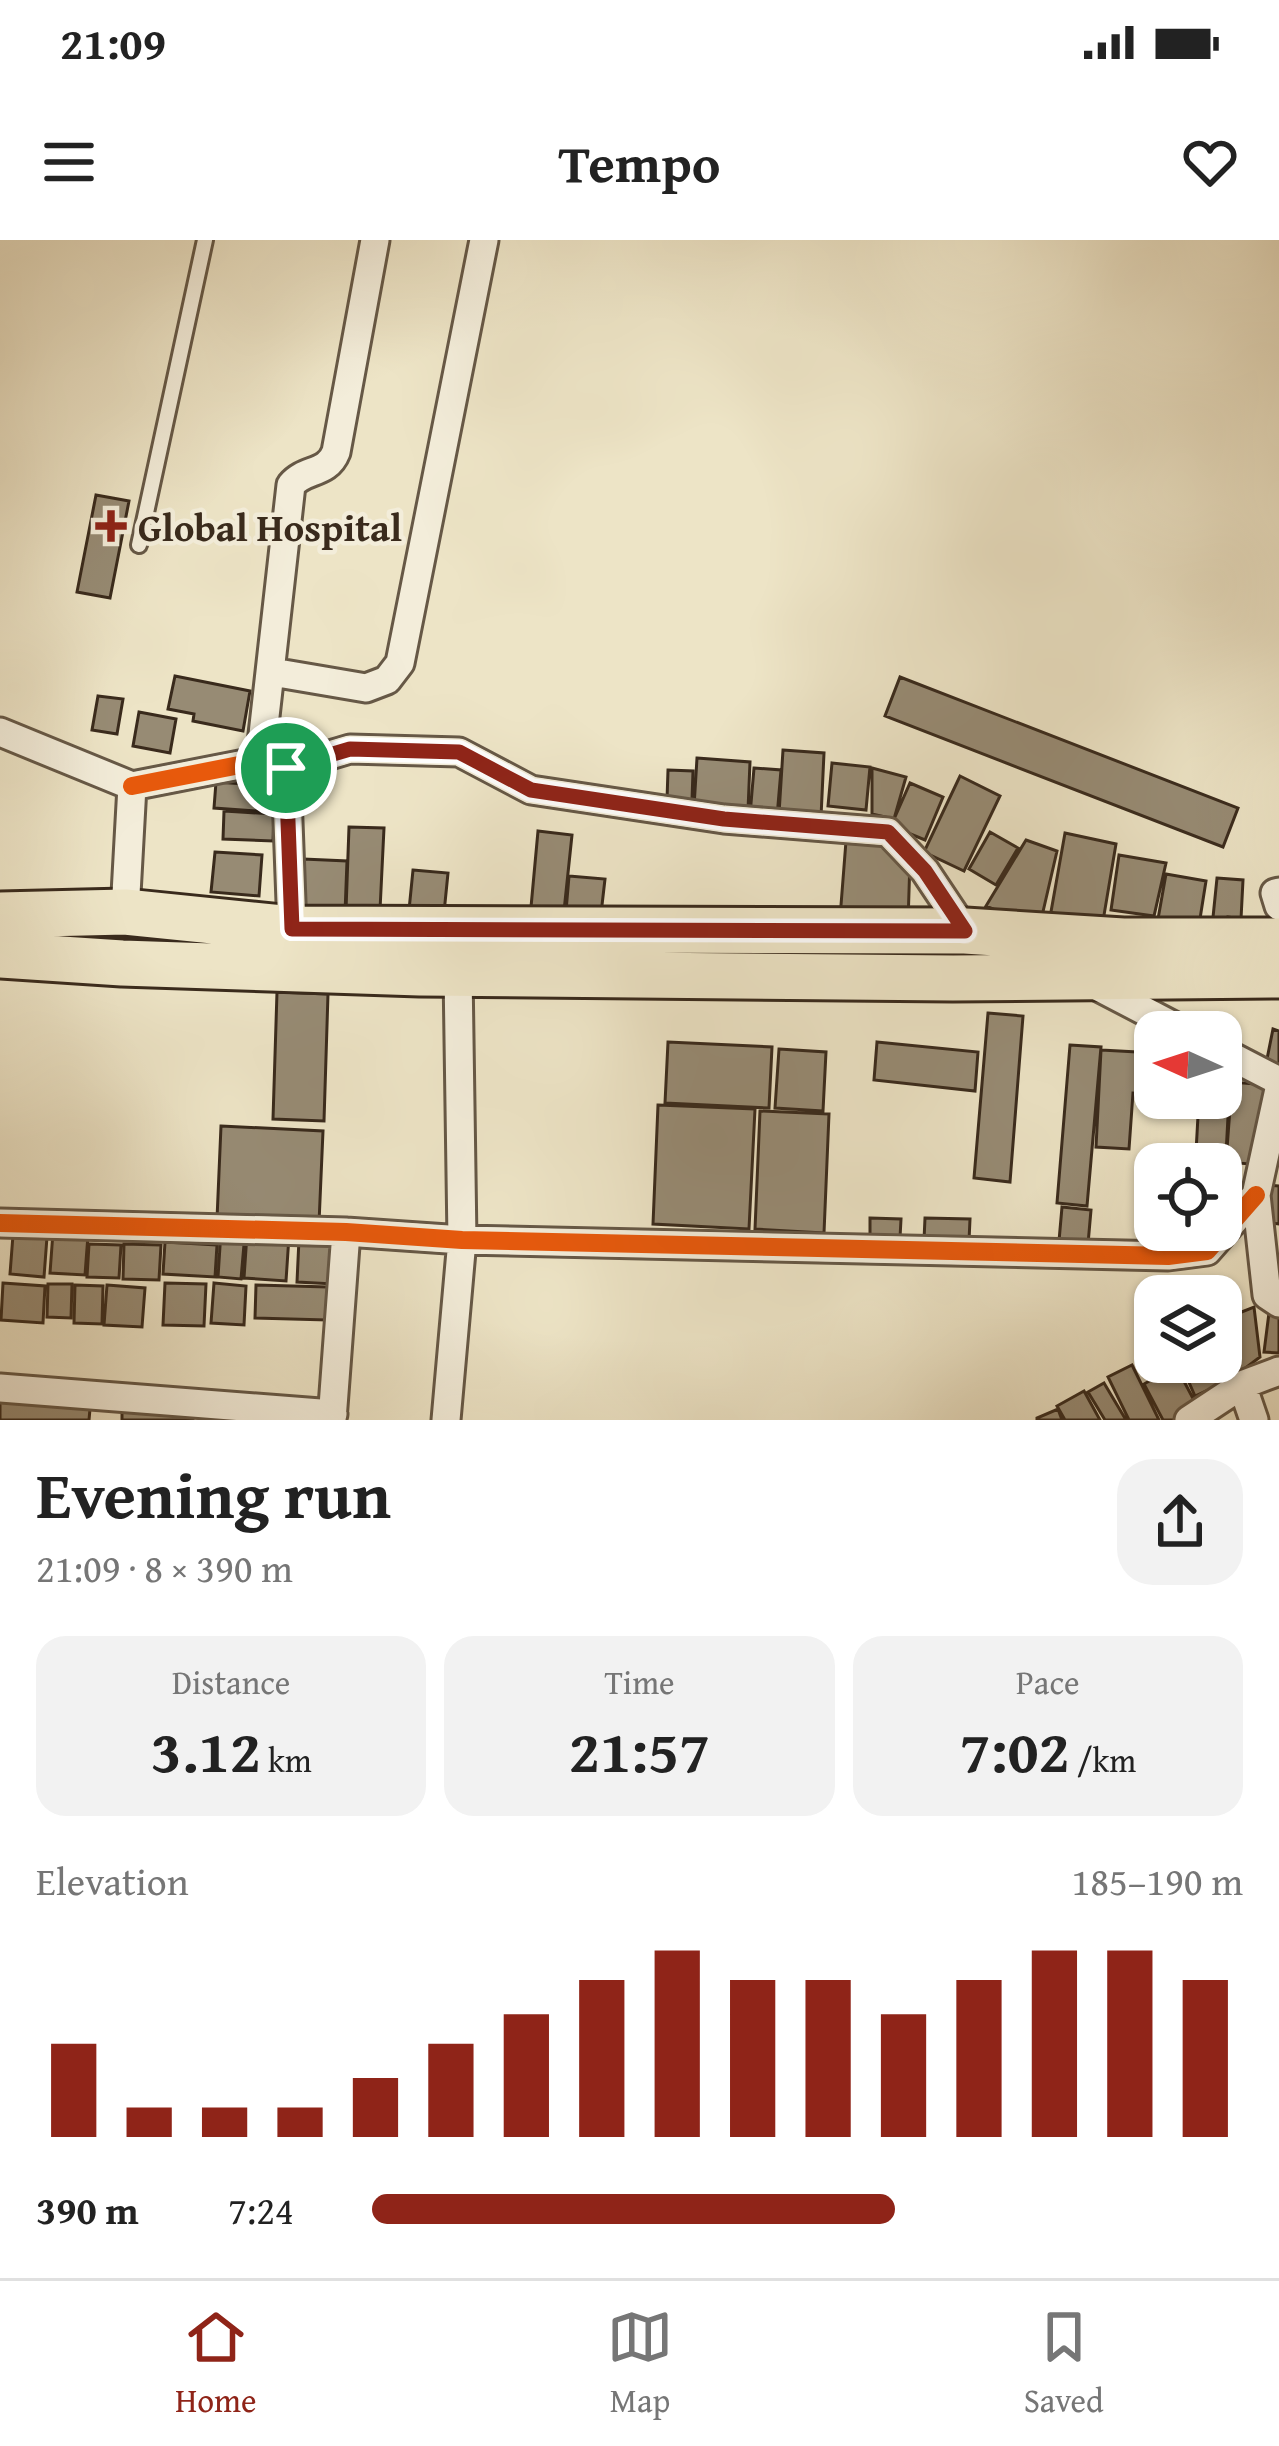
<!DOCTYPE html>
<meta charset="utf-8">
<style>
:root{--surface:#fff;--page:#f2f2f2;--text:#222;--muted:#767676;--line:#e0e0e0;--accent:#8f2418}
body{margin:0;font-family:"Gentium Book Plus",serif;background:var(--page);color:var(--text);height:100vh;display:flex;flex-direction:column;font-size:45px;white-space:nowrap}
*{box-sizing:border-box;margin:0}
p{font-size:39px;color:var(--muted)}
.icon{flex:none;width:66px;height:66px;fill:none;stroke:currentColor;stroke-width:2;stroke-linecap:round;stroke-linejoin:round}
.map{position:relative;height:1180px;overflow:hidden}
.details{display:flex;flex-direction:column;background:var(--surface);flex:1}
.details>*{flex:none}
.needle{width:78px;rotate:273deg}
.tools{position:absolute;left:1134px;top:771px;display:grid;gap:24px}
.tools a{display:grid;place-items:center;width:108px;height:108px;border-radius:24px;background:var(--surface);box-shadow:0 3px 9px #0004;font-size:60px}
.pin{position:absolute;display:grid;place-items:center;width:102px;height:102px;color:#fff;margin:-51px;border:6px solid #fff;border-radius:50%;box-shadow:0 3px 12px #0007}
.round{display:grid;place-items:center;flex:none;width:126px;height:126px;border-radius:36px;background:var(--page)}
.summary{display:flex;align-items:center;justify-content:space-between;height:204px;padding:0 36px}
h1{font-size:66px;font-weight:800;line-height:90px}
.stats{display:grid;grid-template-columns:repeat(3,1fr);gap:18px;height:204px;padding:12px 36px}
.stats div{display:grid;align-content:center;border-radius:30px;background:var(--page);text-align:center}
.stats b{font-size:60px;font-weight:800}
.stats small{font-size:33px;font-weight:400}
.stats p{font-size:33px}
.chart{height:336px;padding:24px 36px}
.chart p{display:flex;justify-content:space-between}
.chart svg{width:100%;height:216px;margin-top:12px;stroke:var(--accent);stroke-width:6}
ul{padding:0 36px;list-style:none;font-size:39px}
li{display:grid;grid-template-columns:192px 144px 1fr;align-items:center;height:90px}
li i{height:30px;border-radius:15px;background:var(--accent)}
.status{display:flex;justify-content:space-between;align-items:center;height:84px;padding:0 60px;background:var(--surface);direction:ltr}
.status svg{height:33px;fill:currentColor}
header{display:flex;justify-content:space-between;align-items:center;height:156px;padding:0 36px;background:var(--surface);font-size:54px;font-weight:800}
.dock{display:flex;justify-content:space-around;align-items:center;height:168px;border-top:3px solid var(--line);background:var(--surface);font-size:33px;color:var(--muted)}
.dock a{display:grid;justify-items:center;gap:6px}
.dock .current{color:var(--accent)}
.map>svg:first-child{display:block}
.building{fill:#978b74;stroke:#392a1c;stroke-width:3}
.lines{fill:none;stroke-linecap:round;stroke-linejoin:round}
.service-casing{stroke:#665846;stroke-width:20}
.minor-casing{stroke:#665846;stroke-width:33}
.primary-casing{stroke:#392a1c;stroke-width:51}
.service{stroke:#f3edda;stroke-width:14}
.minor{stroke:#f3edda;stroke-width:27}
.primary{stroke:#ede4c6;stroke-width:45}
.cycleway-casing{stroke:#f3edda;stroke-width:26}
.cycleway{stroke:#e8590c;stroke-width:18}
.route-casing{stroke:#fff;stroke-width:24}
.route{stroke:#8f2418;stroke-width:15}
.poi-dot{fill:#8f2418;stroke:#f3edda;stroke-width:4.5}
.labels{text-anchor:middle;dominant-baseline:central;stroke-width:9;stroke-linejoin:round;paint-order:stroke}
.poi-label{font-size:39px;font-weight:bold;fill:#392a1c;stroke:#f3edda;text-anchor:start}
</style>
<div class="status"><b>21:09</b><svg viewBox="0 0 49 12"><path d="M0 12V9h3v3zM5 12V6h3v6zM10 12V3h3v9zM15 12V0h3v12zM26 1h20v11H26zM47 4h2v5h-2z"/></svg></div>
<header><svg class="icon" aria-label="menu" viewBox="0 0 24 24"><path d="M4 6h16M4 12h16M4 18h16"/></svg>Tempo<svg class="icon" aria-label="heart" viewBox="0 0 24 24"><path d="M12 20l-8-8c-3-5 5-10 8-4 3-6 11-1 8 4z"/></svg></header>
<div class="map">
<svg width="1279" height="1180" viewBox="0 0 1279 1180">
<rect width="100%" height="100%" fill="#ede4c6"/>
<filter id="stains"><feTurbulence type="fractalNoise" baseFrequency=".00167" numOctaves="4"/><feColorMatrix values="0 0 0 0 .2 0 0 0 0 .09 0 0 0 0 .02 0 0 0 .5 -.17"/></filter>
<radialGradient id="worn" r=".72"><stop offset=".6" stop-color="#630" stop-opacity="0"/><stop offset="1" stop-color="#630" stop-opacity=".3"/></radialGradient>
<path class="building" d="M96 255 129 261 110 358 77 352Z
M175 436 250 451 243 491 193 481 194 474 168 469Z
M900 437 1238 568 1223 607 885 476Z
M98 456 123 459 117 494 92 490Z
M139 472 176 479 170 513 133 506Z
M783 510 824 513 821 577 779 574Z
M697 518 750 522 748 570 694 567Z
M832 523 870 527 866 570 828 566Z
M754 528 781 530 777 577 750 575Z
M872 528 906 537 894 579 872 574Z
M668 530 693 531 692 560H667Z
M960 536 1000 556 964 631 924 612Z
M216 542 274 546 272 572 214 568Z
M910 543 943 557 925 600 891 586Z
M224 571 274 574 273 601 223 599Z
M349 587 384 588 380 670H346Z
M538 591 572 595 564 671 531 667Z
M990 592 1018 608 996 645 969 629Z
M1065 593 1116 604 1102 687 1049 683Z
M1026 600 1057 611 1039 689 986 666Z
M846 601 889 602 910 620 908 683 840 678Z
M215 612 262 615 259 656 211 652Z
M1119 615 1166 623 1154 676 1111 670Z
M303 619 347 621 345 673 301 671Z
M413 630 448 633 443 683 408 680Z
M1166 634 1206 641 1199 685 1158 679Z
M569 636 605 639 601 674 566 671Z
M1217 638 1243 640 1241 679 1228 677 1227 689 1212 687Z
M277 752 328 754 324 881 273 879Z
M988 773 1023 776 1010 942 974 938Z
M1273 789 1279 791V827L1266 824Z
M668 802 772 807 769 868 665 863Z
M877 802 978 812 975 851 874 840Z
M1070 805 1101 807 1087 966 1057 963Z
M779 809 826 812 823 871 775 868Z
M1101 810 1155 813V854L1133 853 1129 909 1096 907Z
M1221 820 1231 821 1226 914 1196 912 1199 858H1221Z
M1232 842 1267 845 1261 925 1226 922Z
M658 865 755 869 749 989 653 984Z
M760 871 829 874 824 993 755 989Z
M221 886 323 891 319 983 217 979Z
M1221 933H1225L1224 981H1221Z
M1268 945 1279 946V984L1264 982Z
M1062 967 1091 970 1088 1004 1059 1001Z
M870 978 901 979 900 998 870 997Z
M925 978 970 979 969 1001 924 1000Z
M221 991 245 993 241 1039 218 1037Z
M53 992 88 995 85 1035 50 1033Z
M247 994 289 996 286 1041 244 1038Z
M13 995 47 997 44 1037 10 1034Z
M299 999 337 1001 334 1044 297 1042Z
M165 1002 217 1005 215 1037 163 1034Z
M89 1004 121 1005 119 1038 87 1037Z
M124 1004 161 1005 159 1040 123 1039Z
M3 1043 45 1046 43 1083 1 1080Z
M165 1043 206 1044 204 1086 163 1085Z
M214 1043 246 1046 244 1085 211 1083Z
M48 1044H72L71 1078 47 1077Z
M75 1045 103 1046 102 1084 74 1083Z
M107 1045 145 1048 142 1087 104 1085Z
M256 1045 328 1047 327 1080 255 1078Z
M1229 1065 1234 1075 1254 1067 1260 1117 1223 1145 1213 1122H1221V1069Z
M1270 1065 1279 1070V1113L1264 1112Z
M1180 1122H1211L1221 1144 1195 1156Z
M1132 1125 1159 1180H1129L1108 1137Z
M1176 1126 1198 1168 1176 1180H1163L1144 1144Z
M1104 1143 1126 1180H1105L1088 1152Z
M1084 1151 1100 1180H1065L1057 1166Z
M0 1161 90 1169 89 1180H0Z
M122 1168 193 1172V1180H122Z
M1058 1169 1062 1180H1037V1178Z"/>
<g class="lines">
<defs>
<path id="service" d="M139 305 205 0"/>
<path id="minor" d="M272 432 366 448 387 440 400 423 484 0
M0 492 132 546 125 672
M260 521 291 245C305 228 327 235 336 212L375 0
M286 528 292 689
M132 546 260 521 286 528 350 509 459 512 531 550 724 579 888 592 925 631 965 691
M1279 652 1275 653 1279 666
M1093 744 1185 792
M1221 811 1279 841
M1279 849 1256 955 1267 1055 1279 1063
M0 983 346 992 462 1000 1168 1016 1207 1011 1256 955
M1242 1145 1254 1180
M0 1148 333 1174
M332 1180 346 992
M446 1180 462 1000 458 732
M1189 1180 1242 1145 1279 1131"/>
<path id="primary" d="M0 675 125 672 292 689 965 691 1123 701H1279
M0 715 122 723 420 733 953 738 1279 735"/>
</defs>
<use href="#service" class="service-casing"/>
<use href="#minor" class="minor-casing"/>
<use href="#primary" class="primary-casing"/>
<use href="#service" class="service"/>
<use href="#minor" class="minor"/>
<use href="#primary" class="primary"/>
<defs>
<path id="cycleway" d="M132 546 260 521 286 528 350 509 459 512 531 550 724 579 888 592 925 631 965 691
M0 983 346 992 462 1000 1168 1016 1207 1011 1256 955"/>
</defs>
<use href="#cycleway" class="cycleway-casing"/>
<use href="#cycleway" class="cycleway"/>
</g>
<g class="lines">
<defs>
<path id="route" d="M350 509 459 512 531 550 724 579 888 592 925 631 965 691 292 689 286 528Z"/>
</defs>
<use href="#route" class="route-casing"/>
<use href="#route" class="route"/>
</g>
<path class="poi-dot" d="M105 268h12v12h12v12h-12v12h-12v-12h-12v-12h12z"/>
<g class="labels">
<g class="poi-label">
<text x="138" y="286">Global Hospital</text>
</g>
</g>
<rect width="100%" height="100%" filter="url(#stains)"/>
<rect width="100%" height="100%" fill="url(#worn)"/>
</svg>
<div class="tools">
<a><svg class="needle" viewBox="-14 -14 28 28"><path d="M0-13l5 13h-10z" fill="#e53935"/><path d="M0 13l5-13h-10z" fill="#767676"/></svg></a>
<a><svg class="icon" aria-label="locate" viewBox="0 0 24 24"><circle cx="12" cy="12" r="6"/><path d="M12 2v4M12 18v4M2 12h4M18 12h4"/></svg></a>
<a><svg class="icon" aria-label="layers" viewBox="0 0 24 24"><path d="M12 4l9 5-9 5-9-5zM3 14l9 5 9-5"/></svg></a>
</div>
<div class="pin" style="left:286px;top:528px;background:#1e9e55"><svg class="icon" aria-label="arrive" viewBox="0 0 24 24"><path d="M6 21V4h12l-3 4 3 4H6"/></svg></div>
</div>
<section class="details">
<div class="summary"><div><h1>Evening run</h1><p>21:09 · 8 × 390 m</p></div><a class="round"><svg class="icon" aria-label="share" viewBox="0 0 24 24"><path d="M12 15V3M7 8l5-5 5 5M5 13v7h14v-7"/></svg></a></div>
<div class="stats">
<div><p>Distance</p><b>3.12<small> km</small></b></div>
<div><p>Time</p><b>21:57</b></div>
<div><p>Pace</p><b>7:02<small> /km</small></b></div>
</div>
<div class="chart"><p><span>Elevation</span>185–190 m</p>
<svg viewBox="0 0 160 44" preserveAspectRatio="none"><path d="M5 44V25M15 44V38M25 44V38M35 44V38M45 44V32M55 44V25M65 44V19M75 44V12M85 44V6M95 44V12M105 44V12M115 44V19M125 44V12M135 44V6M145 44V6M155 44V12"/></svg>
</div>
<ul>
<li><b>390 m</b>7:24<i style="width:60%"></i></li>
</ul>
</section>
<nav class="dock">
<a class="current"><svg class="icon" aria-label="home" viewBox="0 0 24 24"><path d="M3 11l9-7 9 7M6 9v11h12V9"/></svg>Home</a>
<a><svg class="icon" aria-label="map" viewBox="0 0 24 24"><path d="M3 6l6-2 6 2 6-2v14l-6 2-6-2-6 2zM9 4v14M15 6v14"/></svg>Map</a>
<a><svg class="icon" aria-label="saved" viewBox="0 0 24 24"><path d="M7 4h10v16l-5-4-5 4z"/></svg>Saved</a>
</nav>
